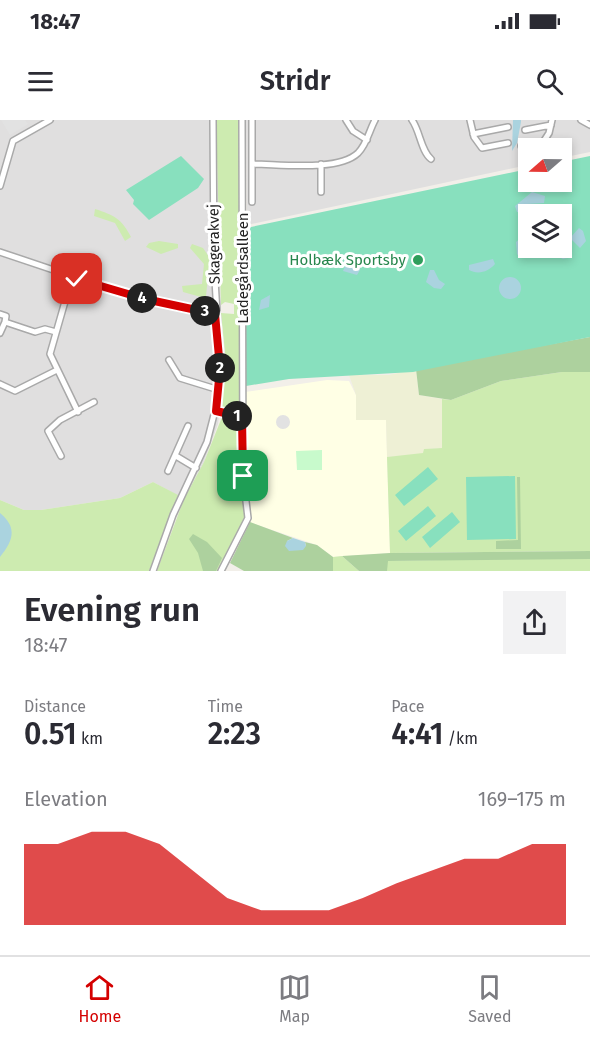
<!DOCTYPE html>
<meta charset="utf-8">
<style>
:root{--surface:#fff;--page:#f2f2f3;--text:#2b2b33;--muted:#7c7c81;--line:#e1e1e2;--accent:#d40000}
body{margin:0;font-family:"Fira Sans",sans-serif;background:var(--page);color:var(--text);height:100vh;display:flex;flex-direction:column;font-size:22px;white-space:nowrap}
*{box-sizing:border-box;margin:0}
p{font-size:20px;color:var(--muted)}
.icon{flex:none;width:33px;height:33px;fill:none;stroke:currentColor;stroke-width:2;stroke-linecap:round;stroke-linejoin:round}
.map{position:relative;height:451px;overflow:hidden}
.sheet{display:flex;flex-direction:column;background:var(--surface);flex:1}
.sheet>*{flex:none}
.needle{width:39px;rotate:250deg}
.tools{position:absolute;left:518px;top:18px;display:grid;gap:12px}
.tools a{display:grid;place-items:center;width:54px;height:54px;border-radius:0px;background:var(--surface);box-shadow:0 3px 9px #0003;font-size:30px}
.pin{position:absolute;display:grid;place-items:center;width:51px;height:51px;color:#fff;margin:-26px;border-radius:12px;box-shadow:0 3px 9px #0006}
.km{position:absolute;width:30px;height:30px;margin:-15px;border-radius:50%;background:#222;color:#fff;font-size:16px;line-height:30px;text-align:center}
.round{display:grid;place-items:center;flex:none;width:63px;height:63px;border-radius:0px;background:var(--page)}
.headline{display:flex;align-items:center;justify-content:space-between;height:102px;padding:0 24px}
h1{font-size:33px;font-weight:600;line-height:45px}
.metrics{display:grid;grid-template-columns:repeat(3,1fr);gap:9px;height:102px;padding:6px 24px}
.metrics div{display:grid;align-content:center}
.metrics b{font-size:30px;font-weight:600}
.metrics small{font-size:16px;font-weight:400}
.metrics p{font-size:16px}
.chart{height:168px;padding:12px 24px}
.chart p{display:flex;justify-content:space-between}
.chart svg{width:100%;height:108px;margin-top:6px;fill:var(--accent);opacity:.7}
.status{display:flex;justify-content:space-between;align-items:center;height:42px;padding:0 30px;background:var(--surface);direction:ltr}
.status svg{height:16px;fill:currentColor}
header{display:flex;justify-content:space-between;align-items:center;height:78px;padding:0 24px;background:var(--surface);font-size:27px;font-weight:600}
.tab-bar{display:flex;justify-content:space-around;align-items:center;height:84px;border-top:2px solid var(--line);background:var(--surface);font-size:16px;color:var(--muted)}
.tab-bar a{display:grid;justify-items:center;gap:3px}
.tab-bar .selected{color:var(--accent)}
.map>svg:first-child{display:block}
.residential{fill:#e0dfdf}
.education{fill:#ffffe5}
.farmland{fill:#eef0d5}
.grass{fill:#cdebb0}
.forest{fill:#add19e}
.park{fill:#c8facc}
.pitch{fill:#88e0be;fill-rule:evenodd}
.parking{fill:#e2e2e2}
.water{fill:#aad3df}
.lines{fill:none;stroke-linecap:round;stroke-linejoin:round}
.minor-casing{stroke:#a9a9a9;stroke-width:8}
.minor{stroke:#fff;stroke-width:5}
.route-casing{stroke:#fff;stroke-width:12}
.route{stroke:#d40000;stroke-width:8}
.leisure-dot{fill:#2e9e5b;stroke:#fff;stroke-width:2}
.labels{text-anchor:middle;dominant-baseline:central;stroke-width:6;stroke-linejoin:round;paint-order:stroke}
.street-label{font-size:15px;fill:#222;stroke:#fff}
.leisure-label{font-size:15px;fill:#27864d;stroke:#fff;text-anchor:end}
</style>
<div class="status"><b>18:47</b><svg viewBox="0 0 49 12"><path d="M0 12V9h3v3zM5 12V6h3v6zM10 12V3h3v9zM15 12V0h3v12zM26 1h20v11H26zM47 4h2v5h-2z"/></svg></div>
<header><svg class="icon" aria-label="menu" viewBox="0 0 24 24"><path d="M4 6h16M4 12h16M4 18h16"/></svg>Stridr<svg class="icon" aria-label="search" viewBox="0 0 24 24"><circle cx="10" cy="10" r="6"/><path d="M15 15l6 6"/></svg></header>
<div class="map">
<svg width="590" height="451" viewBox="0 0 590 451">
<rect width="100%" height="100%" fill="#f2efe9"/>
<path class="residential" d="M0 0H216L221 193 226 242 218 304 204 342 184 379 153 362 120 378 41 390H24L0 380Z
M246 0H590V32L561 38V28H528V45L247 105Z"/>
<path class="education" d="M327 260 349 261 356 275 386 299 390 433 333 437 317 425 249 402 244 355 245 272Z"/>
<path class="farmland" d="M416 249 419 275 442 279 443 328 425 329 424 333 412 336 387 337 386 300H356V275L349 255H389Z"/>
<path class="grass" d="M216 0H240L239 294 224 291 220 287 226 242 221 193 234 194V184L225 182 221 185Z
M95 89C114 95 122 99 131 117L125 121 115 103 94 96Z
M159 121 178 124V128L161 134 146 127 149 123Z
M192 124 203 128 210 138 206 176 201 177 183 172 182 166 202 164 204 144 190 128Z
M562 252H590V431L390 433 387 337 423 333 424 329 442 328V279L451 280 501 261Z
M222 297 239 302 241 355 247 392 220 451H157L184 379 204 342Z
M153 362 178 375 149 451H0V380L24 390H41L120 378Z
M342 436 359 451H333V437Z
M557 438 590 439V451H387V441Z"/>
<path class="forest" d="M590 217V252H562L501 261 451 280 419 275 416 249Z
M517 357H520L521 429H496V421L518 420Z
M250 402 293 418 287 421 306 426 305 422 317 425 333 437V451H244L230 443Z
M193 414 207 422 222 438 216 451H203L198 433 189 419Z
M590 431V439L388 441 387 451H359L342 436 390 433Z"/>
<path class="park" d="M322 330V350H297L296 331Z"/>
<path class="pitch" d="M181 36 204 59 198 68 149 100 133 84 134 80 126 70Z
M590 36V217L413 252 289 259 246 266V108L528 49V62H561V42ZM528 94H561V128H528Z
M428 347 438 359 404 386 395 375Z
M515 356 516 419 467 420 466 357Z
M428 386 436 396 406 421 398 411Z
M452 392 460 402 430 428 422 417Z"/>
<path class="parking" d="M1 0H25L28 4 10 15Z
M276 302a7 7 0 1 1 14 0a7 7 0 1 1-14 0Z"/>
<path class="water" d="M513 0H521V2L517 23 512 31Z
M532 72 545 76 544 83 527 84 522 92H517L515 86Z
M579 108 583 111 586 121 580 128 570 118Z
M523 116 528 119V128H537L526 137 520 138 517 134 516 122Z
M561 123 572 130 571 137 563 139 557 136 555 128H561Z
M493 139 495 144C488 152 478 155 469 150V145Z
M352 144 358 145 360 150 357 155 343 151 345 147Z
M430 150H434L439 160 445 164 441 169 434 168 426 162Z
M499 168a11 11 0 1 1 22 0a11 11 0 1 1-22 0Z
M270 175 269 187 259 190 261 180Z
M0 393C17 407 14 420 0 437Z
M293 418 305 422 306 426 303 430 289 431 285 426 287 421Z"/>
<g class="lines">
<defs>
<path id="minor" d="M252 0V82
M346 0 353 11 367 20
M412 0C420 11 421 31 431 39
M470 0 474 17 482 28 508 23
M581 0 590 5
M525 10 551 5
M473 14 508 7
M521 26 543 24
M540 27 549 13 552 0
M252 44C279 44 338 52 358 33 367 24 369 11 375 0
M0 66 13 21 50 0
M321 72V44
M0 132 116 171 215 194
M72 157 50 234 78 292
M0 194 6 196 5 202 35 212 45 209 56 212
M0 213 5 202
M169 240 180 258 219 270
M0 264 15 271 57 250
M216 291 242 297
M61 336 48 311 60 300 94 282
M176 336 196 348
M168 351 188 306
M153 451 173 395 207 322 218 279 220 242 214 144 213 0
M221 451 248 398 243 356 242 0"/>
</defs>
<use href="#minor" class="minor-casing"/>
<use href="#minor" class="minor"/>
</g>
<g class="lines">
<defs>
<path id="route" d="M77 159 145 179 215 194 220 248 216 291 242 297 243 356"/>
</defs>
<use href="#route" class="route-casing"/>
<use href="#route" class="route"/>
</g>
<circle class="leisure-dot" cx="418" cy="140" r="6"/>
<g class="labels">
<g class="street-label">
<text transform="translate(214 124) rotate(-91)">Skagerakvej</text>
<text transform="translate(243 148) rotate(-90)">Ladegårdsalleen</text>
</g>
<g class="leisure-label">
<text x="406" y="140">Holbæk Sportsby</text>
</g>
</g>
</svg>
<div class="tools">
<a><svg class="needle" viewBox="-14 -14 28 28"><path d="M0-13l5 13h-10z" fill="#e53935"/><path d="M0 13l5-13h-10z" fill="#7c7c81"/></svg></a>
<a><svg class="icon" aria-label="layers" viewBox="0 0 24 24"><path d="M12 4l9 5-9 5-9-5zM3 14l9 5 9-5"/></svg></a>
</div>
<div class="pin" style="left:243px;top:356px;background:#1e9e55"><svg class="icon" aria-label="arrive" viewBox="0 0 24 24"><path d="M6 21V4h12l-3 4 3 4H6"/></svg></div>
<div class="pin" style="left:77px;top:159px;background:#d93025"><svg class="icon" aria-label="check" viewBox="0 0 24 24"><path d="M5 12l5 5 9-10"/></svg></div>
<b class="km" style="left:237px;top:296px">1</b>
<b class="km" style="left:220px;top:248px">2</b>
<b class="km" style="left:205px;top:191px">3</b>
<b class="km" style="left:142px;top:178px">4</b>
</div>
<section class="sheet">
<div class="headline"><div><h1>Evening run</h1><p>18:47</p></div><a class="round"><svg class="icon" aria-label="share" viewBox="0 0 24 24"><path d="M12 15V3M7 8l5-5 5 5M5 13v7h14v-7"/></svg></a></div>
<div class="metrics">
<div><p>Distance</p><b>0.51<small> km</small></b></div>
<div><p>Time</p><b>2:23</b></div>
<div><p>Pace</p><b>4:41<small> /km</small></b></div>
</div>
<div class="chart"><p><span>Elevation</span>169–175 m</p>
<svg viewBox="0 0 160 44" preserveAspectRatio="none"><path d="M0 44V11L10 11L20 6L30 6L40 11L50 22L60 33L70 38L80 38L90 38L100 33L110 27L120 22L130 17L140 17L150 11L160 11V44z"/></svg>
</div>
</section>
<nav class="tab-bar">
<a class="selected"><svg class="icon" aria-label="home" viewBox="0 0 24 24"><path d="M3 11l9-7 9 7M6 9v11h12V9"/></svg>Home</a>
<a><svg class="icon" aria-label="map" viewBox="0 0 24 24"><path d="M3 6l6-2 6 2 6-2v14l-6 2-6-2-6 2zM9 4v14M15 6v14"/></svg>Map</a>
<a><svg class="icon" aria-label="saved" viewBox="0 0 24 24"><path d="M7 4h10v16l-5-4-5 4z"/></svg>Saved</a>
</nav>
